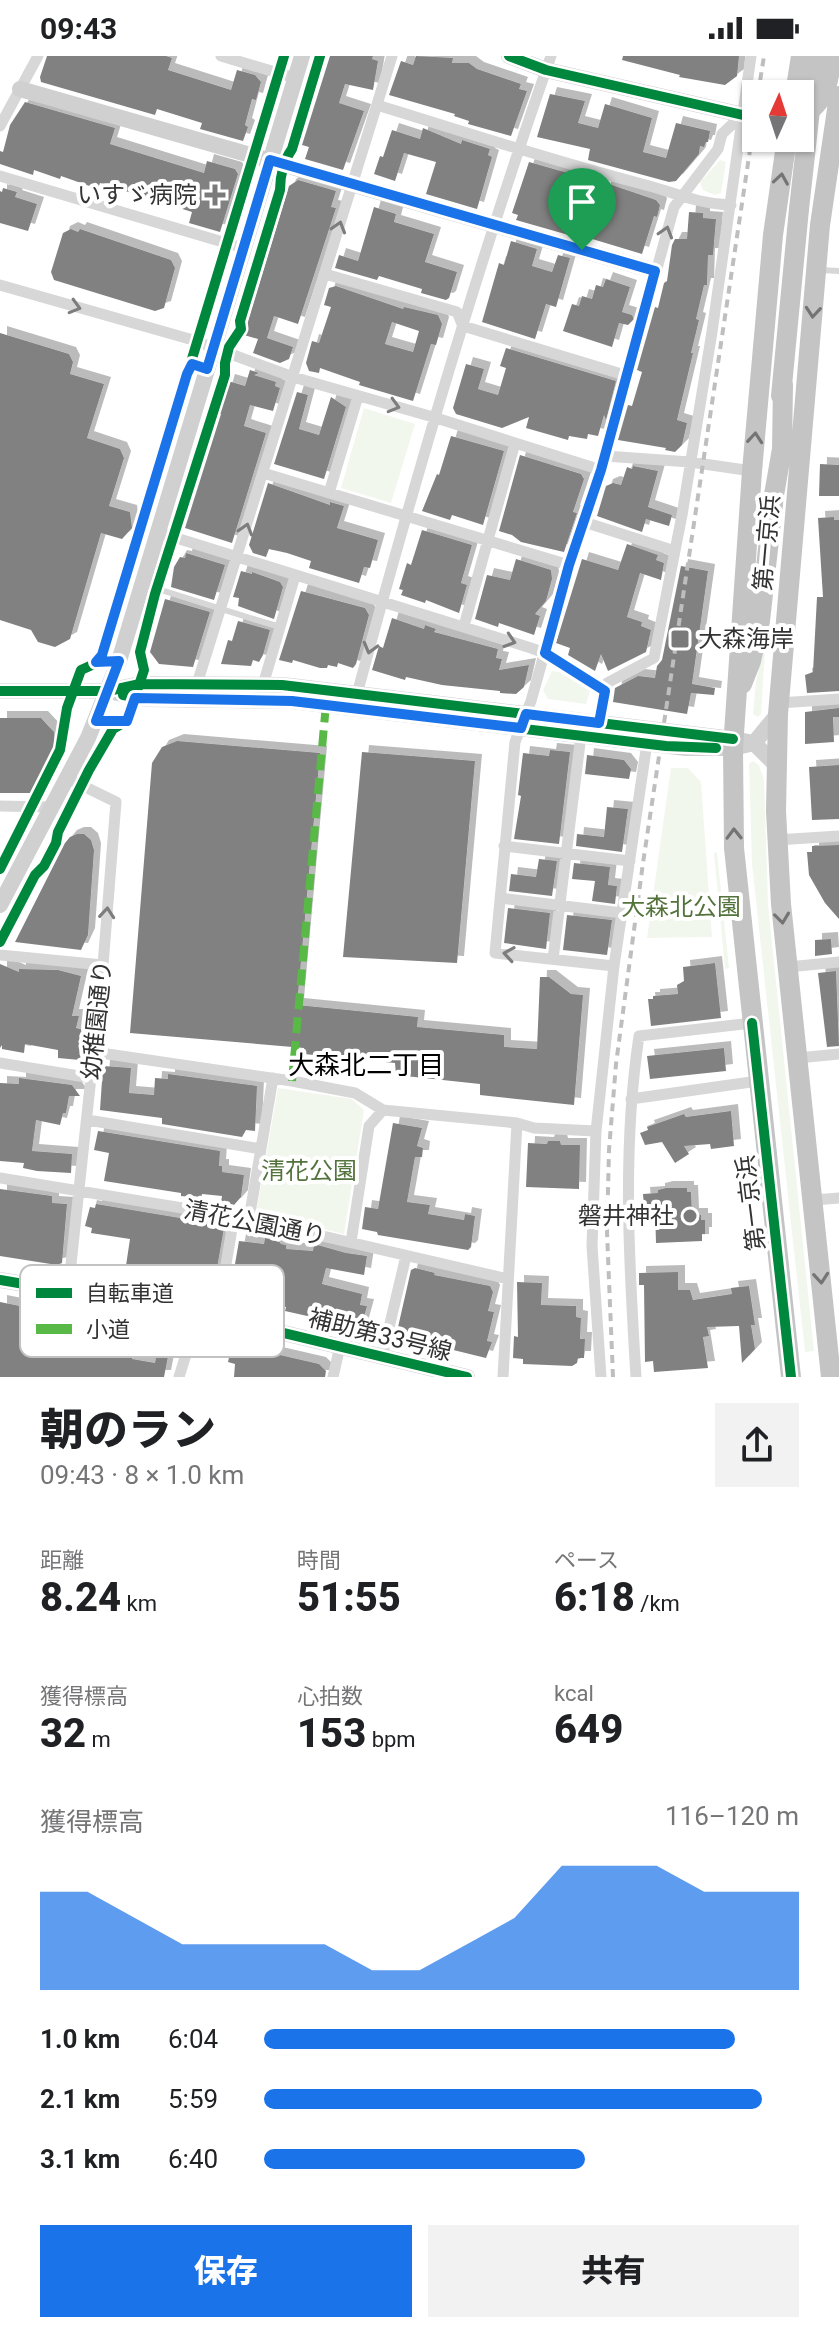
<!DOCTYPE html>
<html lang="ja">
<meta charset="utf-8">
<style>
:root{--surface:#fff;--page:#f2f2f2;--text:#202124;--muted:#757577;--accent:#1a73e8}
body{margin:0;font-family:Roboto,"Noto Sans JP",sans-serif;background:var(--page);color:var(--text);height:100vh;display:flex;flex-direction:column;font-size:30px;white-space:nowrap}
*{box-sizing:border-box;margin:0}
p{font-size:26px;color:var(--muted)}
.icon{flex:none;width:44px;height:44px;fill:none;stroke:currentColor;stroke-width:2;stroke-linecap:round;stroke-linejoin:round}
.map{position:relative;height:1321px;overflow:hidden}
.panel{display:flex;flex-direction:column;background:var(--surface);flex:1}
.panel>*{flex:none}
.needle{width:52px;rotate:3deg}
.tools{position:absolute;left:742px;top:24px;display:grid;gap:16px}
.tools a{display:grid;place-items:center;width:72px;height:72px;border-radius:0px;background:var(--surface);box-shadow:0 2px 6px #0004;font-size:40px}
.pin{position:absolute;display:grid;place-items:center;width:68px;height:68px;color:#fff;margin:-82px -34px;border-radius:50% 50% 50% 0;rotate:-45deg;box-shadow:0 0 8px #0007}
.pin .icon{rotate:45deg}
.round{display:grid;place-items:center;flex:none;width:84px;height:84px;border-radius:0px;background:var(--page)}
.head{display:flex;align-items:center;justify-content:space-between;height:136px;padding:0 40px}
h1{font-size:44px;font-weight:800;line-height:60px}
.stats{display:grid;grid-template-columns:repeat(3,1fr);gap:12px;height:136px;padding:8px 40px}
.stats div{display:grid;align-content:center}
.stats b{font-size:40px;font-weight:800}
.stats small{font-size:22px;font-weight:400}
.stats p{font-size:22px}
.chart{height:224px;padding:16px 40px}
.chart p{display:flex;justify-content:space-between}
.chart svg{width:100%;height:144px;margin-top:8px;fill:var(--accent);opacity:.7}
.button{display:flex;gap:16px;margin-top:auto;padding:16px 40px}
.button a{flex:1;height:92px;border-radius:0px;background:var(--accent);color:#fff;font-size:32px;font-weight:800;line-height:92px;text-align:center}
.button a+a{background:var(--page);color:var(--text)}
ul{padding:0 40px;list-style:none;font-size:26px}
li{display:grid;grid-template-columns:128px 96px 1fr;align-items:center;height:60px}
li i{height:20px;border-radius:10px;background:var(--accent)}
.status{display:flex;justify-content:space-between;align-items:center;height:56px;padding:0 40px;background:var(--surface);direction:ltr}
.status svg{height:22px;fill:currentColor}
.map>svg:first-child{display:block}
.green{fill:#f2f7ee}
.building{fill:#818181;fill-rule:evenodd;filter:url(#shadow)}
.lines{fill:none;stroke-linecap:round;stroke-linejoin:round}
.lane{stroke:#d7d7d7;stroke-width:6}
.street{stroke:#d7d7d7;stroke-width:11}
.secondary{stroke:#d0d0d0;stroke-width:16}
.highway{stroke:#c4c4c4;stroke-width:20}
.rail{stroke:#bebebe;stroke-width:4;stroke-dasharray:8 6;stroke-linecap:butt}
.highway-bridge{stroke:#c4c4c4;stroke-width:20}
.quiet{stroke:#58b947;stroke-width:8;stroke-dasharray:16 8;stroke-linecap:butt}
.cycleway-casing{stroke:#fff;stroke-width:15}
.cycleway{stroke:#00873e;stroke-width:10}
.oneway{stroke:#747474}
.oneway2{stroke:#7d7d7d}
.route-casing{stroke:#fff;stroke-width:16}
.route{stroke:#1a73e8;stroke-width:10}
.poi-dot{fill:#7a7a7a;stroke:#fff;stroke-width:3}
.labels{text-anchor:middle;dominant-baseline:central;stroke-width:8;stroke-linejoin:round;paint-order:stroke}
.poi-label{font-size:24px;fill:#333;stroke:#fff;text-anchor:end}
.street-label{font-size:24px;fill:#333;stroke:#fff}
.park-label{font-size:24px;fill:#54733c;stroke:#fff}
.neighbourhood-label{font-size:26px;fill:#000;stroke:#fff}
.key{fill:#fff;stroke:#c2c2c2;stroke-width:2}
.key-label{font-size:22px;fill:#333}
</style>
<div class="status"><b>09:43</b><svg viewBox="0 0 49 12"><path d="M0 12V9h3v3zM5 12V6h3v6zM10 12V3h3v9zM15 12V0h3v12zM26 1h20v11H26zM47 4h2v5h-2z"/></svg></div>
<div class="map">
<svg width="839" height="1321" viewBox="0 0 839 1321">
<defs>
<filter id="shadow"><feDropShadow dx="7" dy="-7" stdDeviation="0" flood-color="#0004"/></filter>
</defs>
<rect width="100%" height="100%" fill="#fff"/>
<path class="green" d="M720 104 726 106 721 137 715 139 703 134 700 126Z
M364 352 415 368 391 447 341 432Z
M763 594H765L761 658 758 661 753 658 756 625Z
M552 615 559 616 590 635 586 648 548 643 543 634Z
M753 705 759 709 764 724 768 848 814 1295 805 1296 752 808 749 708Z
M671 712H688L701 726 712 881 647 882Z
M717 796 729 912 725 913 714 797Z
M278 1032 352 1043 364 1054 344 1178 256 1158Z"/>
<path class="building" d="M47 0H166L172 2 168 14 231 34 237 14 255 19 261 26 256 44 252 43 245 69 248 71 243 85 200 73 202 67 157 53 155 59 41 26 40 21Z
M330 0H373L372 3 378 5 373 34 345 28 339 47 364 55 343 114 305 103 309 91 302 89Z
M416 0 453 2 452 7H469L477 13 521 28 519 33 527 35 511 80 468 68 469 65 454 60 455 58 389 39 401 5 413 9Z
M623 0H739L737 20 725 29 679 21 680 19 622 4Z
M550 38 585 45 578 67 598 72 605 48 652 62 643 96 666 102 676 67 710 75 708 86H706L704 91 700 90 699 98 676 125 669 126 588 104 590 93 537 81Z
M25 46 115 72 110 88 204 117 207 105 235 113 238 118 220 176 189 167 192 156 100 127 98 133 61 120 60 123 34 114 33 119 0 108V95L3 96 10 69Z
M423 72 461 88 462 84 490 93 488 99 492 101 477 153 426 138 436 106 404 97 395 125 374 118 380 100 383 101 392 74 420 83Z
M529 106 589 123 572 180 516 164 518 159 512 157Z
M298 124 336 135 331 151 336 152 298 268 274 260 267 282 293 291 289 303 280 307 253 297 258 283 244 279 289 130Z
M606 127 656 144 660 149 657 161 654 160 642 198 589 182Z
M3 132 17 136 15 141 37 148 28 175 0 167V135L2 136Z
M374 151 396 158 394 166 434 178 425 206 457 216 449 242 446 244 421 237 422 233 379 220 377 224 335 212 339 199 358 205Z
M689 156 703 157V162L716 163 713 199H708L707 229H704L696 263 699 264 691 297H693L677 364 687 367 682 389 675 396 665 394 666 392 618 384 628 349 632 350 642 316 637 314 655 251 658 252 664 227 667 225 672 189 675 183H687Z
M71 173 78 176 80 173 171 204 175 212 164 252 155 255 54 224 51 216 63 177Z
M511 185 537 193 532 210 552 216 558 199 570 202 556 251 546 248 535 283 482 266 499 207 504 209Z
M606 223 630 231 622 256 632 259 634 263 628 269 619 267 612 291 563 275 572 248 579 250 582 240 592 243 596 229 603 231Z
M336 230 403 253 404 251 438 259 442 268 436 289 431 288 413 345 359 329 360 326 320 312 319 317 309 315 306 307 312 285 319 287 331 251 324 249 329 232ZM392 266 419 275 413 296 385 288Z
M0 277 69 298 73 306 70 318 104 328 87 382 120 393 124 402 109 450 130 456 132 472 122 483 101 477 70 583 55 591 38 586 31 574 0 564Z
M506 292 616 325 606 364 604 359 598 380 588 378 587 383 569 380 568 384 526 372 529 361 502 372 456 358 453 352 466 308 484 313 478 333 498 339 506 312 500 310Z
M250 314 259 317 254 319 276 326 275 330 280 332 273 355 250 349 244 370 266 377 232 487 185 472 221 358H218L228 325 245 330Z
M297 336 308 339 299 373 319 379 331 341 346 351 324 423 274 408Z
M451 380 504 395 483 469 452 459 450 464 422 455 437 418 439 419Z
M520 399 581 418 584 423 573 456 577 457 564 496 521 486 512 479 499 475Z
M820 408 839 409V440H819Z
M633 410 658 415 648 451 672 459 669 470 646 463 642 476 597 460 606 430 613 427 621 429 627 411 632 413Z
M268 427 330 449V446L344 450 337 472 378 484 370 512 364 511 359 527 309 512 311 505 287 497 269 493 266 501 253 497 249 489Z
M834 461V464H839V635L807 637 805 619 813 616 817 541H823L818 462Z
M422 474 472 489 461 527 467 529 459 557 426 544 425 547 401 539 403 534 399 533 407 507 411 509Z
M627 488 658 499 656 504 664 507 661 524 640 517 627 561 642 566 641 570 651 574 646 596 608 615 601 598 595 615 568 599 570 592 556 587 582 503 618 514Z
M186 497 225 509 214 544 171 531 174 511 180 501 185 502Z
M516 503 551 514 552 523 546 545 535 558 540 560 534 579 499 567 498 571 475 563 487 519 510 524Z
M681 510 708 515 692 628 715 632 714 639 691 637 687 658 613 646 615 632 638 620 655 622 657 610 662 604Z
M241 515 252 518V516L280 526 283 531 274 563 238 550 239 542 233 541Z
M301 535 365 552 369 559 356 608 353 612 338 607 337 611 328 609 327 612H320L293 604 292 607 279 604Z
M165 543 210 556 193 611 159 608 150 596Z
M392 562 424 573 425 569 436 573 434 576 498 593 496 602 502 603 499 614 529 609 524 631 516 638 500 637V635L442 629 406 621 405 624 372 614 379 590 383 592Z
M238 565 270 574 263 599 259 606 253 604 251 610 221 608 228 584 232 585Z
M839 652V661H833L834 686 805 688V656Z
M0 662H41L54 676V689L30 737H0Z
M177 685 320 697 297 949 418 961 417 971 504 979V991L537 993 540 921H549L571 938 583 939 574 1049 480 1039V1028L396 1019 395 1007 304 998V992L130 977 152 707 162 691Z
M550 694 570 696 559 788 514 783 521 740 518 739 523 697 549 700Z
M362 696 475 705 457 907 343 901Z
M587 699 624 704 631 713 629 723 585 718Z
M839 709V763L812 764 809 711Z
M607 751 628 753 622 796 576 790 577 778 604 781Z
M77 778H84L91 784 94 794 88 879 81 894 15 886 65 787 70 781Z
M839 789V863L825 847 809 819 807 796H812V790Z
M539 803 557 805 552 840 509 835 511 818 536 821Z
M574 807 610 811 608 829 617 830 615 848 592 845 595 825 572 823Z
M508 852 550 857 546 893 504 887Z
M567 859 612 864 607 899 563 894Z
M831 883 832 898 815 900V884Z
M715 907 721 962 651 970 648 943H653V940L678 938 677 929 684 925 683 911Z
M0 908 19 916V913L58 914 81 920 72 960H79L76 972 84 974 80 1004 58 1002V994L25 988 24 997 2 993V989L0 992Z
M836 915 839 990 827 991 818 917Z
M724 992 726 1015 650 1023 647 1000Z
M103 1010 131 1012 129 1037 154 1039 155 1022 168 1023V1018L257 1030 255 1075 246 1074 242 1081 162 1068V1062L100 1054Z
M19 1022 72 1029 80 1040H69L66 1057H63L60 1069 36 1064 32 1095 72 1098 71 1117 37 1115 23 1112 24 1107 0 1105V1027L19 1028Z
M731 1055 734 1090 711 1093 710 1088 684 1090 689 1098 675 1107 662 1086 645 1089 640 1077 648 1074 647 1071 684 1058 686 1061Z
M393 1067 422 1072 417 1090 423 1092 422 1101H415L407 1146 430 1149 428 1158 464 1164 465 1158 475 1160 471 1191 468 1194 378 1179 377 1176 362 1173 365 1151 378 1153Z
M98 1075 220 1095 219 1110H222V1116L244 1119 241 1141 234 1149 221 1147 222 1140 202 1138 201 1142 181 1140V1137L104 1125 109 1097 94 1094Z
M548 1085H560L561 1089H580L579 1133 526 1131 528 1087 547 1088Z
M666 1132H687V1136H691L692 1159H701V1164H705V1178H702V1185L656 1187 655 1151H644L643 1138 658 1137V1134Z
M0 1133 52 1140V1147L67 1148 62 1207 57 1209 0 1200Z
M96 1148 222 1169 224 1172 213 1235 206 1237 183 1235 124 1223 130 1183 91 1177 92 1172 85 1170 90 1151 95 1152Z
M266 1177 273 1178 281 1188 286 1189V1193L313 1195 314 1188 346 1197 367 1200 364 1219 326 1212 322 1228 362 1238 360 1249 367 1250 361 1272 285 1255 286 1251 233 1242 230 1237 239 1185 264 1188Z
M415 1212 435 1217 434 1219 490 1230 493 1236 488 1255 494 1256 487 1285 492 1286 486 1302 396 1280 411 1214Z
M678 1216V1234H690L693 1244 732 1238 731 1232 749 1230 755 1269H751L755 1293 742 1307 739 1270 707 1271 709 1280 703 1281 708 1312 654 1316 653 1305 645 1306 644 1229H639V1217Z
M517 1226 542 1227 541 1249 576 1250V1261L581 1262 580 1283H585L584 1302H578L577 1307 572 1310 523 1308V1303L513 1302 514 1280 518 1281Z
M0 1246 74 1261 75 1257 138 1268 132 1303 155 1307 161 1272 173 1275 164 1321H0Z
M232 1288 319 1308 326 1315 325 1321H234L235 1308 228 1306Z"/>
<g class="lines">
<path class="lane" d="M820 214 839 215
M142 528 279 571"/>
<path class="street" d="M221 0 295 22
M377 49C465 76 553 105 642 128 674 136 697 148 731 149
M0 70 38 0
M0 120 243 192
M577 193 600 117
M325 218 457 256 463 270 628 320
M0 229 193 284 293 321 433 361 601 414
M605 400 690 406 752 415
M263 417 569 509
M329 437 358 340
M584 466 675 495
M157 476 531 592 545 597 605 635
M464 570 515 387
M197 628 392 0
M263 629 295 520
M357 638C415 423 477 210 551 0
M779 647 839 643
M599 667 607 627 654 602 682 459 712 276 751 0
M67 722 116 746 103 909 68 1236
M0 750 51 751
M776 784 839 780
M504 790 630 805
M500 842 622 857
M0 899 103 909
M553 903 581 679
M614 910 495 897 515 686 531 645 569 509 601 414 674 151 718 93 722 78 742 59
M788 911 839 906
M94 996 292 1025 355 1037 383 1054 517 1067 534 1072 596 1075 614 910 647 687
M798 1002 839 998
M0 1007 91 1022
M631 1043 758 1025
M88 1064 261 1093
M596 1075 592 1190 601 1321
M0 1122 249 1163 508 1223
M814 1144 839 1142
M249 1163 273 1022
M351 1186 369 1070 383 1054
M217 1261 234 1161
M382 1301 406 1200
M179 1321 199 1257
M333 1321 340 1290
M503 1321 517 1067
M636 1321C629 1207 622 1093 639 980L752 967"/>
<path class="secondary" d="M509 0 546 14 756 62
M20 33 655 215
M0 635H108L140 628 282 629 733 683 754 687 776 709
M113 636 146 643 292 645 686 692H733L754 687 778 658
M0 849 88 682 119 605 302 0
M0 1224 217 1261 467 1321"/>
<path class="highway" d="M795 38 801 0
M801 60C826 47 829 25 832 0
M787 82 773 179 752 415 733 692 734 792 791 1321
M781 340 799 153
M742 628 751 605 760 565 774 439 782 393 783 328
M831 1321 781 848 776 755 778 658 820 169 839 40"/>
<path class="rail" d="M758 38 764 0
M613 1321 607 1176 609 1094 616 1008 643 807 756 54"/>
<path class="highway-bridge" d="M799 153 816 0"/>
<path class="quiet" d="M292 1025 326 648"/>
<defs>
<path id="cycleway" d="M509 0 546 14 756 62
M0 635H108L140 628 282 629 733 683
M123 639 146 643 292 645 666 690 716 692
M0 813 60 694 67 652 81 614 92 609 102 599 284 0
M0 886 35 819 44 810 56 787 58 776 89 714 113 673 127 665 144 614 140 596 155 538 225 319V307L229 291 241 273 240 265 280 134C280 120 284 104 292 93L320 0
M752 967 791 1321
M0 1224 217 1261 467 1321"/>
</defs>
<use href="#cycleway" class="cycleway-casing"/>
<use href="#cycleway" class="cycleway"/>
</g>
<defs><path id="oneway-chevron" d="M-2-3.5L2.5 0L-2 3.5" fill="none" stroke-width="1.6" stroke-linecap="round" stroke-linejoin="round" transform="scale(2)"/></defs>
<g class="oneway">
<use href="#oneway-chevron" transform="translate(781 123) rotate(-81)"/>
<use href="#oneway-chevron" transform="translate(813 256) rotate(95)"/>
<use href="#oneway-chevron" transform="translate(755 382) rotate(-85)"/>
<use href="#oneway-chevron" transform="translate(734 778) rotate(-91)"/>
<use href="#oneway-chevron" transform="translate(782 862) rotate(83)"/>
<use href="#oneway-chevron" transform="translate(821 1222) rotate(85)"/>
</g>
<g class="oneway2">
<use href="#oneway-chevron" transform="translate(339 171) rotate(-73)"/>
<use href="#oneway-chevron" transform="translate(666 176) rotate(-73)"/>
<use href="#oneway-chevron" transform="translate(75 251) rotate(16)"/>
<use href="#oneway-chevron" transform="translate(394 350) rotate(16)"/>
<use href="#oneway-chevron" transform="translate(246 473) rotate(-73)"/>
<use href="#oneway-chevron" transform="translate(510 585) rotate(18)"/>
<use href="#oneway-chevron" transform="translate(370 592) rotate(105)"/>
<use href="#oneway-chevron" transform="translate(107 857) rotate(-85)"/>
<use href="#oneway-chevron" transform="translate(509 898) rotate(-171)"/>
</g>
<g class="lines">
<defs>
<path id="route" d="M270 104 655 215 601 414 569 509 545 597 605 635 599 667 526 658 521 672 292 645 135 642 127 665H96L119 605 96 606 102 599 187 318 192 308 207 313Z"/>
</defs>
<use href="#route" class="route-casing"/>
<use href="#route" class="route"/>
</g>
<g class="poi-dot">
<path d="M211 127h8v8h8v8h-8v8h-8v-8h-8v-8h8z"/>
<rect x="670" y="573" width="20" height="20" rx="4"/>
<circle cx="690" cy="1160" r="8"/>
</g>
<g class="labels">
<g class="poi-label">
<text x="197" y="139">いすゞ病院</text>
<text x="698" y="583" text-anchor="start">大森海岸</text>
<text x="674" y="1160">磐井神社</text>
</g>
<g class="street-label">
<text transform="translate(767 487) rotate(-85)">第一京浜</text>
<text transform="translate(97 964) rotate(-84)">幼稚園通り</text>
<text transform="translate(751 1147) rotate(-97)">第一京浜</text>
<text transform="translate(255 1167) rotate(11)">清花公園通り</text>
<text transform="translate(380 1279) rotate(14)">補助第33号線</text>
</g>
<g class="park-label">
<text x="681" y="851">大森北公園</text>
<text x="309" y="1115">清花公園</text>
</g>
<g class="neighbourhood-label">
<text x="366" y="1009">大森北二丁目</text>
</g>
</g>
<rect x="20" y="1209" width="264" height="92" rx="12" class="key"/>
<rect x="36" y="1232" width="36" height="10" fill="#00873e"/>
<rect x="36" y="1268" width="36" height="10" fill="#58b947"/>
<g class="key-label">
<text x="86" y="1245">自転車道</text>
<text x="86" y="1281">小道</text>
</g>
</svg>
<div class="tools">
<a><svg class="needle" viewBox="-14 -14 28 28"><path d="M0-13l5 13h-10z" fill="#e53935"/><path d="M0 13l5-13h-10z" fill="#757577"/></svg></a>
</div>
<div class="pin" style="left:582px;top:194px;background:#1e9e55"><svg class="icon" aria-label="arrive" viewBox="0 0 24 24"><path d="M6 21V4h12l-3 4 3 4H6"/></svg></div>
</div>
<section class="panel">
<div class="head"><div><h1>朝のラン</h1><p>09:43 · 8 × 1.0 km</p></div><a class="round"><svg class="icon" aria-label="share" viewBox="0 0 24 24"><path d="M12 15V3M7 8l5-5 5 5M5 13v7h14v-7"/></svg></a></div>
<div class="stats">
<div><p>距離</p><b>8.24<small> km</small></b></div>
<div><p>時間</p><b>51:55</b></div>
<div><p>ペース</p><b>6:18<small> /km</small></b></div>
</div>
<div class="stats">
<div><p>獲得標高</p><b>32<small> m</small></b></div>
<div><p>心拍数</p><b>153<small> bpm</small></b></div>
<div><p>kcal</p><b>649</b></div>
</div>
<div class="chart"><p><span>獲得標高</span>116–120 m</p>
<svg viewBox="0 0 160 44" preserveAspectRatio="none"><path d="M0 44V14L10 14L20 22L30 30L40 30L50 30L60 30L70 38L80 38L90 30L100 22L110 6L120 6L130 6L140 14L150 14L160 14V44z"/></svg>
</div>
<ul>
<li><b>1.0 km</b>6:04<i style="width:88%"></i></li>
<li><b>2.1 km</b>5:59<i style="width:93%"></i></li>
<li><b>3.1 km</b>6:40<i style="width:60%"></i></li>
</ul>
<div class="button"><a>保存</a><a>共有</a></div>
</section>
